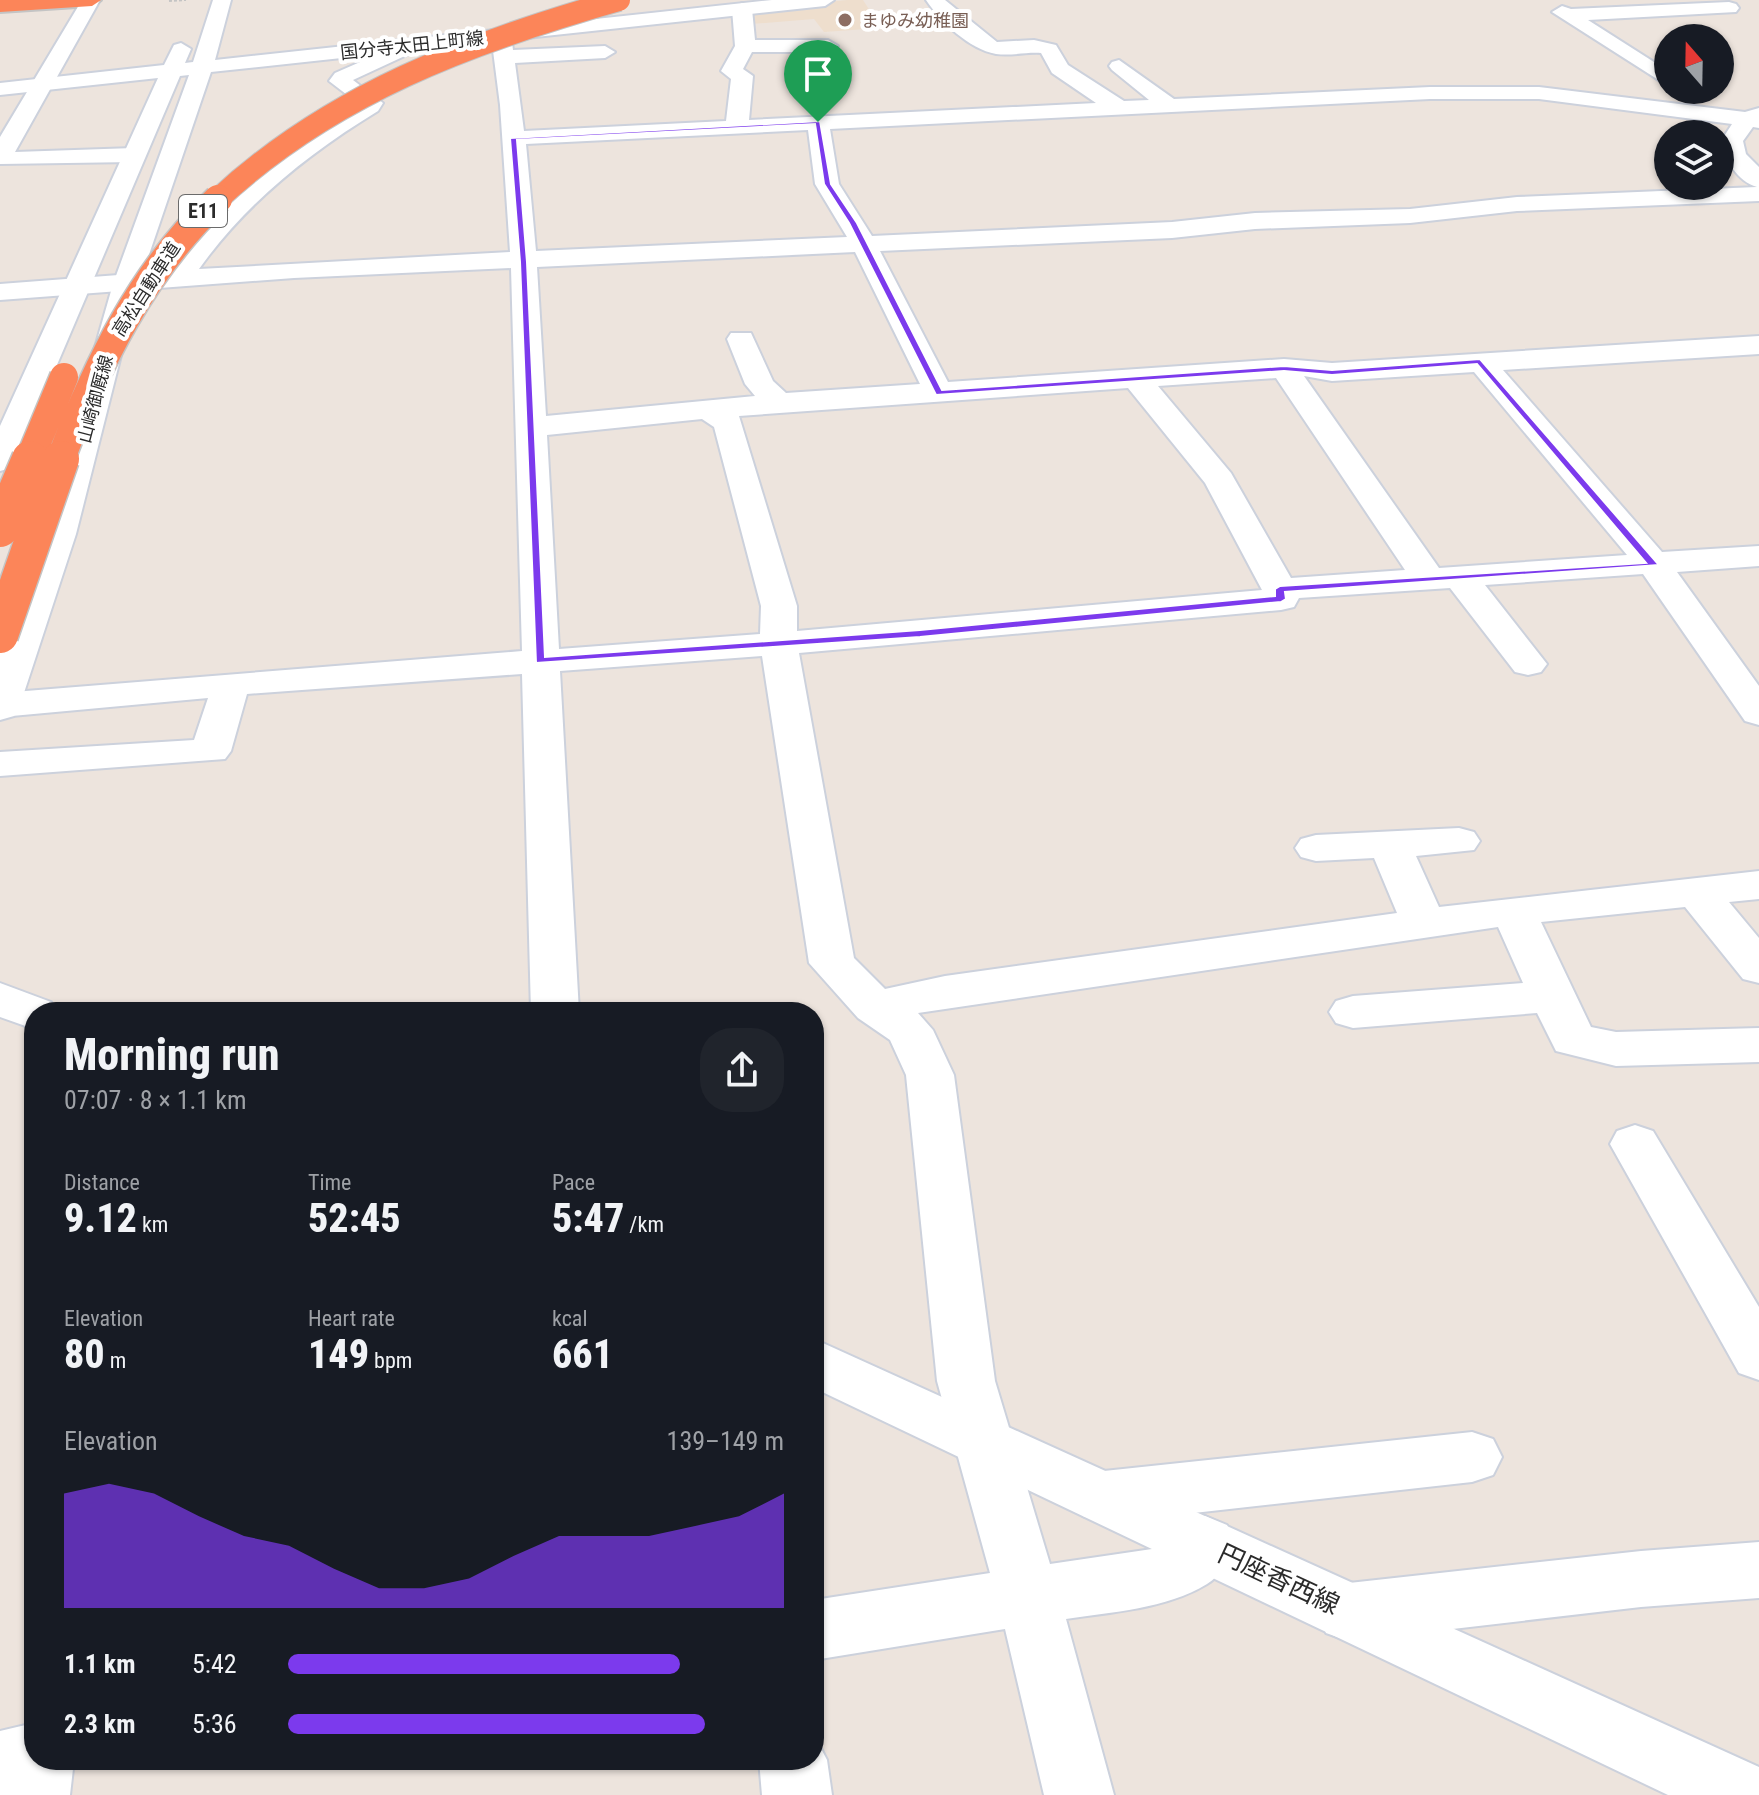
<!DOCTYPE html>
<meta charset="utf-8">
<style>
:root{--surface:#171b24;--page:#20242c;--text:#f1f3f6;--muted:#9ea1a6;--accent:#7c3aed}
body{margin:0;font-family:"Roboto Condensed","Noto Sans JP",sans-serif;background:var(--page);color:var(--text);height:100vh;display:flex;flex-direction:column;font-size:30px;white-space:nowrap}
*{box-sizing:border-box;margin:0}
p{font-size:26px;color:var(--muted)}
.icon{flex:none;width:44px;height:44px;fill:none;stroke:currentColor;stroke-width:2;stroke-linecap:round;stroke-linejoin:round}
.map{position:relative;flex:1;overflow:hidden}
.side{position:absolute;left:24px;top:1002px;width:800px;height:768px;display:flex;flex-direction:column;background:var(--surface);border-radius:32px;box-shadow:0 2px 6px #0004}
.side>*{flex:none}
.needle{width:52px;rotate:340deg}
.buttons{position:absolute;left:1654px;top:24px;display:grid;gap:16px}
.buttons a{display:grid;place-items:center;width:80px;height:80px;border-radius:50%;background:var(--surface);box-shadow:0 2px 6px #0004;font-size:40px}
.pin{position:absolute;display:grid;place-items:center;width:68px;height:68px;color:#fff;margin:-82px -34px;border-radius:50% 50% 50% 0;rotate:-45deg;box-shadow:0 0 8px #0007}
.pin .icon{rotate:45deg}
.round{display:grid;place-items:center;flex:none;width:84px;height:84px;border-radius:32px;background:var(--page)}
.overview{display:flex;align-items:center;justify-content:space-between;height:136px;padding:0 40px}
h1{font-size:44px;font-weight:800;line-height:60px}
.stats{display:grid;grid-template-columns:repeat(3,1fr);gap:12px;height:136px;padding:8px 40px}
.stats div{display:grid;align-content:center}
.stats b{font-size:40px;font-weight:800}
.stats small{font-size:22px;font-weight:400}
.stats p{font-size:22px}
.chart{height:224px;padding:16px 40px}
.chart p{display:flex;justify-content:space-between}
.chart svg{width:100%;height:144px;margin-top:8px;fill:var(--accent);opacity:.7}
ul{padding:0 40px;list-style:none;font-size:26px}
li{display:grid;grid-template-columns:128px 96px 1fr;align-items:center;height:60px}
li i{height:20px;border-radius:10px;background:var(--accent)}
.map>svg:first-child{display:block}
.education{fill:#eedecd}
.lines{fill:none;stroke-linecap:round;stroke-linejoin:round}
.street-casing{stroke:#ccd1dc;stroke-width:4}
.secondary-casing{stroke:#ccd1dc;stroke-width:4}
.highway-casing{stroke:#c4c4c4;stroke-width:4}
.path{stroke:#c4c4c4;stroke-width:2;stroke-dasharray:3 2;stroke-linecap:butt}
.street{fill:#fff;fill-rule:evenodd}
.secondary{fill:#fff;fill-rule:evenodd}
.highway{fill:#fc8559;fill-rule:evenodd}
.highway-bridge-far2-casing{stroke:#c4c4c4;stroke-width:24;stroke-linecap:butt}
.highway-bridge-far1-casing{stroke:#c4c4c4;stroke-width:31;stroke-linecap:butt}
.highway-bridge-casing{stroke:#c4c4c4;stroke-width:39;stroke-linecap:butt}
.highway-bridge-far2{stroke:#fc8559;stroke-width:22}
.highway-bridge-far1{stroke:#fc8559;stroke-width:28}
.highway-bridge{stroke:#fc8559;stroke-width:36}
.route{fill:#7c3aed;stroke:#fff;stroke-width:2;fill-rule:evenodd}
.education-dot{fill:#8d6e63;stroke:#fff;stroke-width:3}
.labels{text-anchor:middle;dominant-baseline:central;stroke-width:8;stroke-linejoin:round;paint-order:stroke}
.far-education-label{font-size:18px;fill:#785e54;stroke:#fff;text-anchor:start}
.far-street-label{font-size:18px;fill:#2b2b2b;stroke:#fff}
.shield{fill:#fff;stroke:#6b6b6b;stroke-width:2}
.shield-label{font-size:20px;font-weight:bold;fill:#2b2b2b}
.near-street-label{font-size:26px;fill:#2b2b2b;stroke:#fff}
</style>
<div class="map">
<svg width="1759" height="1795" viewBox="0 0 1759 1795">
<rect width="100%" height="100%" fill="#ede4dd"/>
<path class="education" d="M847 0H863L881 28 824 32 814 19 751 24 747 11Z"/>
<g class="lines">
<defs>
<path id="street" d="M82 0H100L15 152 134 148 146 155 134 162 0 164V137Z
M926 0H945L997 42 1034 40 1056 45 1068 65 1124 101 1149 100 1112 70 1109 66 1112 62 1119 60 1174 99 1430 87H1539L1745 112 1759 108V128L1753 127 1743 141 1746 154 1759 167V201L1517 211 1410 223 1255 229 1172 238 880 251 948 382 1284 359 1332 363 1759 336V354L1503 370 1662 552 1759 546V566L1677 572 1759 686V725L1745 721 1643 574 1485 585 1547 664 1541 672 1528 675 1515 672 1450 588 1299 598 1294 607 1281 610 799 653 854 958 885 989 945 976 1397 913 1374 858 1316 861 1301 857 1295 848 1301 839 1316 835 1459 828 1474 832 1480 841 1474 850 1416 856 1439 907 1759 871V899L1729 902 1759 938V983L1743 979 1685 907 1541 922 1591 1027 1616 1032 1759 1028V1062L1616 1066 1556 1051 1537 1013 1353 1028 1336 1023 1329 1012 1336 1001 1353 996 1523 983 1498 927 918 1013 933 1030 954 1075 995 1381 1050 1564 1152 1549C1173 1541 1181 1525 1205 1516L1227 1525 1236 1544C1229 1558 1221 1576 1207 1584 1166 1609 1112 1612 1066 1619L1114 1795H1044L1005 1629 814 1660V1600L990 1573 937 1381 906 1075 890 1040 858 1018 809 963 762 656 560 671 579 1012H531L522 674 247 694 231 751 225 759 0 776V752L194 740 208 698 1 717V693L522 651 511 268 294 278 0 300V284L171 271C222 202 284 148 359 104L329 81 335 73 415 38 422 40 425 44 422 48 353 80 383 103 378 111C309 153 246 203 199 269L510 252 500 105 491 35 501 29 511 35 513 50 605 46 615 52 605 58 515 63 524 131 726 121 731 79 721 71 735 46 732 9 742 3 752 9 755 40H828L838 46 828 52H752L743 69 753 76 749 120 1096 103 1052 73 1041 53C1026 52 1011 56 996 54 969 49 941 22 926 0ZM1430 99H1539L1732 124 1721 141C1724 159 1738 182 1757 187L1517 197 1410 209 1255 213 1172 222 872 236 839 184 830 129ZM808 130 815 184 847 237 536 251 526 144ZM855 252 920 384 786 393 773 381 751 333H731L727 339 745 384 755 396 546 416 537 267ZM1474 372 1627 555 1439 568 1304 376 1332 381ZM1276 378 1405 570 1291 578 1231 473 1158 386ZM1128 388 1205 483 1262 590 797 631V606L739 416ZM702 419 714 427 761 606 760 634 559 649 547 435Z
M1729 2 1736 4 1739 8 1736 12 1588 20 1668 71V86L1552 12 1562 6 1571 9Z
M1635 1125 1653 1131 1759 1307V1380L1739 1373 1610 1144 1617 1131Z
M1472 1432 1493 1439 1502 1457 1493 1475 1472 1482 1104 1523 1083 1516 1074 1497 1083 1478 1104 1471Z
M1759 1542V1598L1641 1607 1349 1641 1326 1633 1317 1612 1326 1591 1349 1583 1641 1551Z
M34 1723V1760H74L70 1795H0V1731Z
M814 1735 827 1760 832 1795H762L759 1760H814Z"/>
<path id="secondary" d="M213 0H231L215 60 772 0H834L825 6 211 72 139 284 76 534 19 708 14 716 0 720V653L42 534 113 284 189 75 180 76 16 461 11 468 0 471V426L158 78 0 95V83L164 65 174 45 181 43 191 49 185 63 193 62Z
M0 983 51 1002 57 1012H34V1029L0 1017Z
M814 1339 1759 1767V1795H1668L814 1388Z"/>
<path id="highway" d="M0 0H101L92 6 0 12Z"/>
</defs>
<use href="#street" class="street-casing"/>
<use href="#secondary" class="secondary-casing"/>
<use href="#highway" class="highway-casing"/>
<path class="path" d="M169 1 186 0"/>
<use href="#street" class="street"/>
<use href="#secondary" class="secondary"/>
<use href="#highway" class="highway"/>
<defs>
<path id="highway-bridge-far2" d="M216 201C330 94 471 42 619 0"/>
<path id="highway-bridge-far1" d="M29 461 64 377
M60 461C97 364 142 271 218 199"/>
<path id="highway-bridge" d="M0 529 30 459
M0 635 61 459"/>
</defs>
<use href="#highway-bridge-far2" class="highway-bridge-far2-casing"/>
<use href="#highway-bridge-far1" class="highway-bridge-far1-casing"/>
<use href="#highway-bridge" class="highway-bridge-casing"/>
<use href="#highway-bridge-far2" class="highway-bridge-far2"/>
<use href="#highway-bridge-far1" class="highway-bridge-far1"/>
<use href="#highway-bridge" class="highway-bridge"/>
</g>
<path class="route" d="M820 121 831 184 857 223 942 390 1284 366 1332 370 1480 359 1659 565 1285 592 1286 599 1281 602 920 637 536 663 520 262 510 138ZM815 124 824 184 849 223 936 395 1284 371 1332 375 1477 364 1646 563 1280 586 1275 589V596L920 630 545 657 527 262 517 140Z"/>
<circle class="education-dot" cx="845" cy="20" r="8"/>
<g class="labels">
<g class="far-education-label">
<text x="861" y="20">まゆみ幼稚園</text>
</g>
<g class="far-street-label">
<text transform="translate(412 45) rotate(-6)">国分寺太田上町線</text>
<text transform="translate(146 289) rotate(-57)">高松自動車道</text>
<text transform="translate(95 399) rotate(-75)">山崎御厩線</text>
</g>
<rect class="shield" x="179" y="195" width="48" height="32" rx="6"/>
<g class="shield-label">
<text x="203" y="211">E11</text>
</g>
<g class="near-street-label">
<text transform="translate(1279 1579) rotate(25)">円座香西線</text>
</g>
</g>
</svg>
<div class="buttons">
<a><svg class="needle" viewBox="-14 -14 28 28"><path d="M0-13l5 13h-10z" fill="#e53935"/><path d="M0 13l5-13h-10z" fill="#9ea1a6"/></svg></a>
<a><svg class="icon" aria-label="layers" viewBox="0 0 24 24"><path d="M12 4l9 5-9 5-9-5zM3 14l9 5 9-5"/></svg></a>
</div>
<div class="pin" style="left:818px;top:122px;background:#1e9e55"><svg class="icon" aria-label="arrive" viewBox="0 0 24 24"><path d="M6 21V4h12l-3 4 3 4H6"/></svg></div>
<section class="side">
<div class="overview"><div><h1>Morning run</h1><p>07:07 · 8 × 1.1 km</p></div><a class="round"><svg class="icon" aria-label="share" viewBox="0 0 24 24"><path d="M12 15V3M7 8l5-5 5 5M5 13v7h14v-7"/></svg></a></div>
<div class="stats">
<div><p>Distance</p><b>9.12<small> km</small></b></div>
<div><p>Time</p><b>52:45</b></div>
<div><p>Pace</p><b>5:47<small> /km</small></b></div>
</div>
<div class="stats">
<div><p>Elevation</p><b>80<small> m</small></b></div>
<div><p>Heart rate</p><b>149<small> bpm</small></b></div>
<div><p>kcal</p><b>661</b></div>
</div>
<div class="chart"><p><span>Elevation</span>139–149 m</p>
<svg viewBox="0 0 160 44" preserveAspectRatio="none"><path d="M0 44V9L10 6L20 9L30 16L40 22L50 25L60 32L70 38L80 38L90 35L100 28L110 22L120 22L130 22L140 19L150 16L160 9V44z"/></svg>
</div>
<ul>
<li><b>1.1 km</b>5:42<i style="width:79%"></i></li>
<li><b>2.3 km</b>5:36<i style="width:84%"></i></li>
</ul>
</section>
</div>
